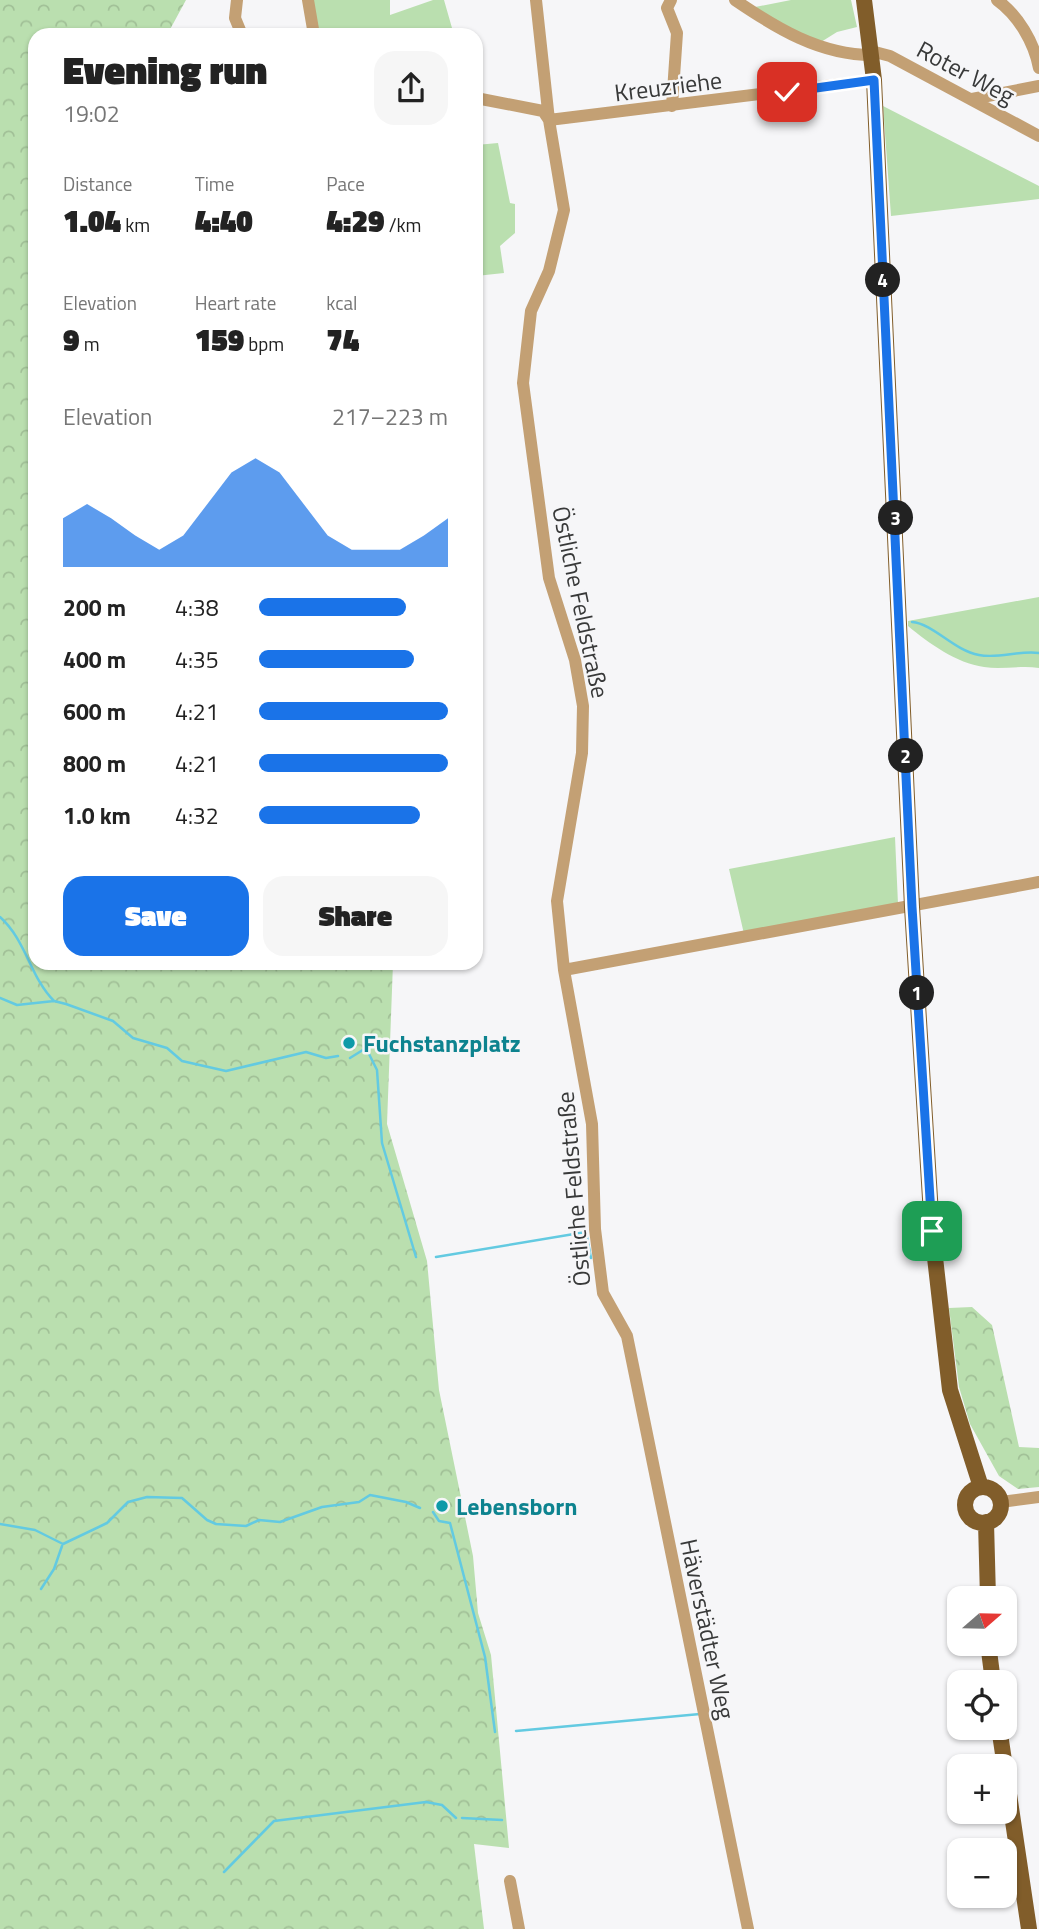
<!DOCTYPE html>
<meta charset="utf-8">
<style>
:root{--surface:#fff;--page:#f6f6f6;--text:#222;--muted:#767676;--accent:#1a73e8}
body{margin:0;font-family:"Titillium Web",sans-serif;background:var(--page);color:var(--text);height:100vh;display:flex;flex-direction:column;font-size:26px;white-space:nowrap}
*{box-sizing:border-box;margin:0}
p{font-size:23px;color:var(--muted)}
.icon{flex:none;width:38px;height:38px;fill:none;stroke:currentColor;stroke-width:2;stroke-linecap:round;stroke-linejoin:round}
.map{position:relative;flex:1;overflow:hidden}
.drawer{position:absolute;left:28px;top:28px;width:455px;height:942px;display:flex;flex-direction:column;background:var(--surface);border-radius:21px;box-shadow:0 2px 5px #0004}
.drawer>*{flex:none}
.needle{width:46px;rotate:70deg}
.buttons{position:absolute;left:947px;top:1586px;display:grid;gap:14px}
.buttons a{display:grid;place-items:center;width:70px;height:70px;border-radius:14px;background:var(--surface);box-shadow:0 2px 5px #0004;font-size:35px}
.pin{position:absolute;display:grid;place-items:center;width:60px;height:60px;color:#fff;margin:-30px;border-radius:14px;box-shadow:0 4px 10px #0006}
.km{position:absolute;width:35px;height:35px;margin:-18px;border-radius:50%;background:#222;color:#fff;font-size:19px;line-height:35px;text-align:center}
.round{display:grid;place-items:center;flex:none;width:74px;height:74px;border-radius:21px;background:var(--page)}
.summary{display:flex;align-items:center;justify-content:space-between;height:119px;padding:0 35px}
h1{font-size:38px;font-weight:800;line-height:52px}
.figures{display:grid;grid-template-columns:repeat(3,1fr);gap:10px;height:119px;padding:7px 35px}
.figures div{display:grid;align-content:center}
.figures b{font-size:30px;font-weight:800}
.figures small{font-size:19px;font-weight:400}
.figures p{font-size:19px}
.chart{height:196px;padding:14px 35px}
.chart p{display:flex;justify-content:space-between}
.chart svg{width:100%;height:126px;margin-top:7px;fill:var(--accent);opacity:.7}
.action{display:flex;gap:14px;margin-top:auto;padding:14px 35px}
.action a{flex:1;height:80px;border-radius:21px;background:var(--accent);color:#fff;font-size:28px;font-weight:800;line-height:80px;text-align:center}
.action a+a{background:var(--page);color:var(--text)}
ul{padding:0 35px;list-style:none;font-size:23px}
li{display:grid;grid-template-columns:112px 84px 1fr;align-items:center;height:52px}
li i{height:18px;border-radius:9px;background:var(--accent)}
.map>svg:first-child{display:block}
.grass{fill:#badfaf}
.forest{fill:url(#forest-crowns)}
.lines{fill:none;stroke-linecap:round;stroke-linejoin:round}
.stream{stroke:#63cae1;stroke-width:2.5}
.minor{stroke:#c3a074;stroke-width:12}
.major{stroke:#815d2a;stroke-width:16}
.route-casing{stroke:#fff;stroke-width:14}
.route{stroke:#1a73e8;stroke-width:9}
.culture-dot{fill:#0f9aa8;stroke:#f6f6f8;stroke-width:2.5}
.labels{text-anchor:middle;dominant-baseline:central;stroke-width:5;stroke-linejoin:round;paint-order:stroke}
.street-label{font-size:24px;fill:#383939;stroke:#f6f6f8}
.culture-label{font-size:24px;font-weight:bold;fill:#0d838f;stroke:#f6f6f8;text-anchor:start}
</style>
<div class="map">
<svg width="1039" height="1929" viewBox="0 0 1039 1929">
<defs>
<pattern id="forest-crowns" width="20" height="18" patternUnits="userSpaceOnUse" patternTransform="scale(1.75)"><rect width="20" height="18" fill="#badfaf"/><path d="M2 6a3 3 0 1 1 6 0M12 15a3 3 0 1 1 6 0" fill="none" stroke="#a1c097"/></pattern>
</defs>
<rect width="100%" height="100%" fill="#f6f6f8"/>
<path class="grass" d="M312 0H390V15L433 0H444L454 35H319Z
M791 0H851L857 27 837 32 813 47 750 8Z
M883 106 1039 186V199L891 216Z
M498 143 510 203 515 204V233L500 246 504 273 476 276V145Z
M1039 597V668C1021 665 1002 670 984 667 956 663 930 644 908 626V621Z
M895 837 898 904 744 934 729 869Z"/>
<path class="forest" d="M0 0H186L167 35H35V962L393 963 387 1124 427 1261 439 1390 473 1556 478 1613 491 1655 509 1848 474 1844 484 1929H0Z
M972 1307 992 1325 1019 1447 1039 1448V1487L1018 1489 999 1476 970 1424 959 1387 949 1308Z"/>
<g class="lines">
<path class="stream" d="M912 622C934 624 953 650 979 655 999 659 1019 650 1039 653
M0 917C26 940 30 977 54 1001
M0 998 17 1005 54 1001 66 1004 113 1021 133 1038 167 1048 182 1061 226 1071 306 1052 326 1058 338 1056
M350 1058 366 1048 377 1070 382 1143 416 1257
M436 1257 586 1232 591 1258
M433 1512 439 1521 450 1523 485 1657 495 1732
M0 1524 35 1530 63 1544 107 1523 128 1502 147 1497 182 1498 207 1520 216 1524 246 1526 259 1520 280 1522 322 1507 359 1502 370 1495 406 1502 420 1508
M41 1589 54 1569 62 1546
M516 1731 700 1714
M462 1818 502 1820
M224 1872 274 1821 426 1802 442 1805 456 1818"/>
<path class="minor" d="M237 0 235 18 242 35
M308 0 314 35
M536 0 549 120 564 210 549 271 531 311 523 383 549 578 575 660 583 706 582 753 557 901 564 970 592 1124 595 1229 603 1293 627 1336 748 1929
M671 0 667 8 677 33 672 106
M735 0C776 28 820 55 872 55
M997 0C1018 15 1034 42 1039 68
M871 51 890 56 1039 136
M476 98 543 111 549 120
M972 99 1039 86
M549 120 874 80
M564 970 1039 882
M1001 1502 1039 1497
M510 1881 519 1929"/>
<path class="major" d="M864 0 874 80 912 907 932 1231 950 1390 981 1487
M965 1505a18 18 0 1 1 36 0a18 18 0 1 1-36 0Z
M986 1522 988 1598
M988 1643 993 1682
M999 1727 1029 1929"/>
</g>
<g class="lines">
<defs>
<path id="route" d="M787 92 874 80 912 907 932 1231"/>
</defs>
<use href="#route" class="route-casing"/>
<use href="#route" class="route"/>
</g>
<g class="culture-dot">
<circle cx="349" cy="1043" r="7"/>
<circle cx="442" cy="1506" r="7"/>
</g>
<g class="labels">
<g class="street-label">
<text transform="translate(966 72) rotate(28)">Roter Weg</text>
<text transform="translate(668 86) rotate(-7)">Kreuzriehe</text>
<text transform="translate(581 602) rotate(78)">Östliche Feldstraße</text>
<text transform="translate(573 1189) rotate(-95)">Östliche Feldstraße</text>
<text transform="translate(708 1629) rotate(78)">Häverstädter Weg</text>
</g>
<g class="culture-label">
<text x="363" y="1043">Fuchstanzplatz</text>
<text x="456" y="1506">Lebensborn</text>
</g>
</g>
</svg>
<div class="buttons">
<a><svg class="needle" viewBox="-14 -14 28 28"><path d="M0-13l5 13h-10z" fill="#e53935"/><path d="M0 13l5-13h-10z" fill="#767676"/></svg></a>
<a><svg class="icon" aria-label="locate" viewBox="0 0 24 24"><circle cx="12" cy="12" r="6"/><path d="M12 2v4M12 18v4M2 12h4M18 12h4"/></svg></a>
<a>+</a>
<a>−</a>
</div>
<div class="pin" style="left:932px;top:1231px;background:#1e9e55"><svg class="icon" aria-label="arrive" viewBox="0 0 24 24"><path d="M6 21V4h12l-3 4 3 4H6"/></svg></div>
<div class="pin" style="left:787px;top:92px;background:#d93025"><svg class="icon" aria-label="check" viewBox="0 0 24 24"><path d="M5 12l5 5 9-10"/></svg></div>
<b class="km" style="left:917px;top:993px">1</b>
<b class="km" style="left:906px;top:756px">2</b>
<b class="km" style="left:896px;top:518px">3</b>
<b class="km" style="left:883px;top:280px">4</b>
<section class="drawer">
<div class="summary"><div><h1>Evening run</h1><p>19:02</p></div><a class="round"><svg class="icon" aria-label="share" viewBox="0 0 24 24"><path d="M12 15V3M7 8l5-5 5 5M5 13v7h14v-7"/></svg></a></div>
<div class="figures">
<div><p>Distance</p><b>1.04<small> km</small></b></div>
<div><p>Time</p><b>4:40</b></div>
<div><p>Pace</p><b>4:29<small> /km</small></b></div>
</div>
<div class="figures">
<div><p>Elevation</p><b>9<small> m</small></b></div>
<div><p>Heart rate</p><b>159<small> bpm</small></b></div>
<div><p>kcal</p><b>74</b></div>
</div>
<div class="chart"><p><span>Elevation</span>217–223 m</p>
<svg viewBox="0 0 160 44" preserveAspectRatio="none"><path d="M0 44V27L10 22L20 27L30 33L40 38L50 33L60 22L70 11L80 6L90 11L100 22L110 33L120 38L130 38L140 38L150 33L160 27V44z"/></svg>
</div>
<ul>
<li><b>200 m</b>4:38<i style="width:78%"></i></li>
<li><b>400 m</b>4:35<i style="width:82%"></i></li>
<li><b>600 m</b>4:21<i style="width:100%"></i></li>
<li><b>800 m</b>4:21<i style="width:100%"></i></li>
<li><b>1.0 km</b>4:32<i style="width:85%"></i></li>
</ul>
<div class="action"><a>Save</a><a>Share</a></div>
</section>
</div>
